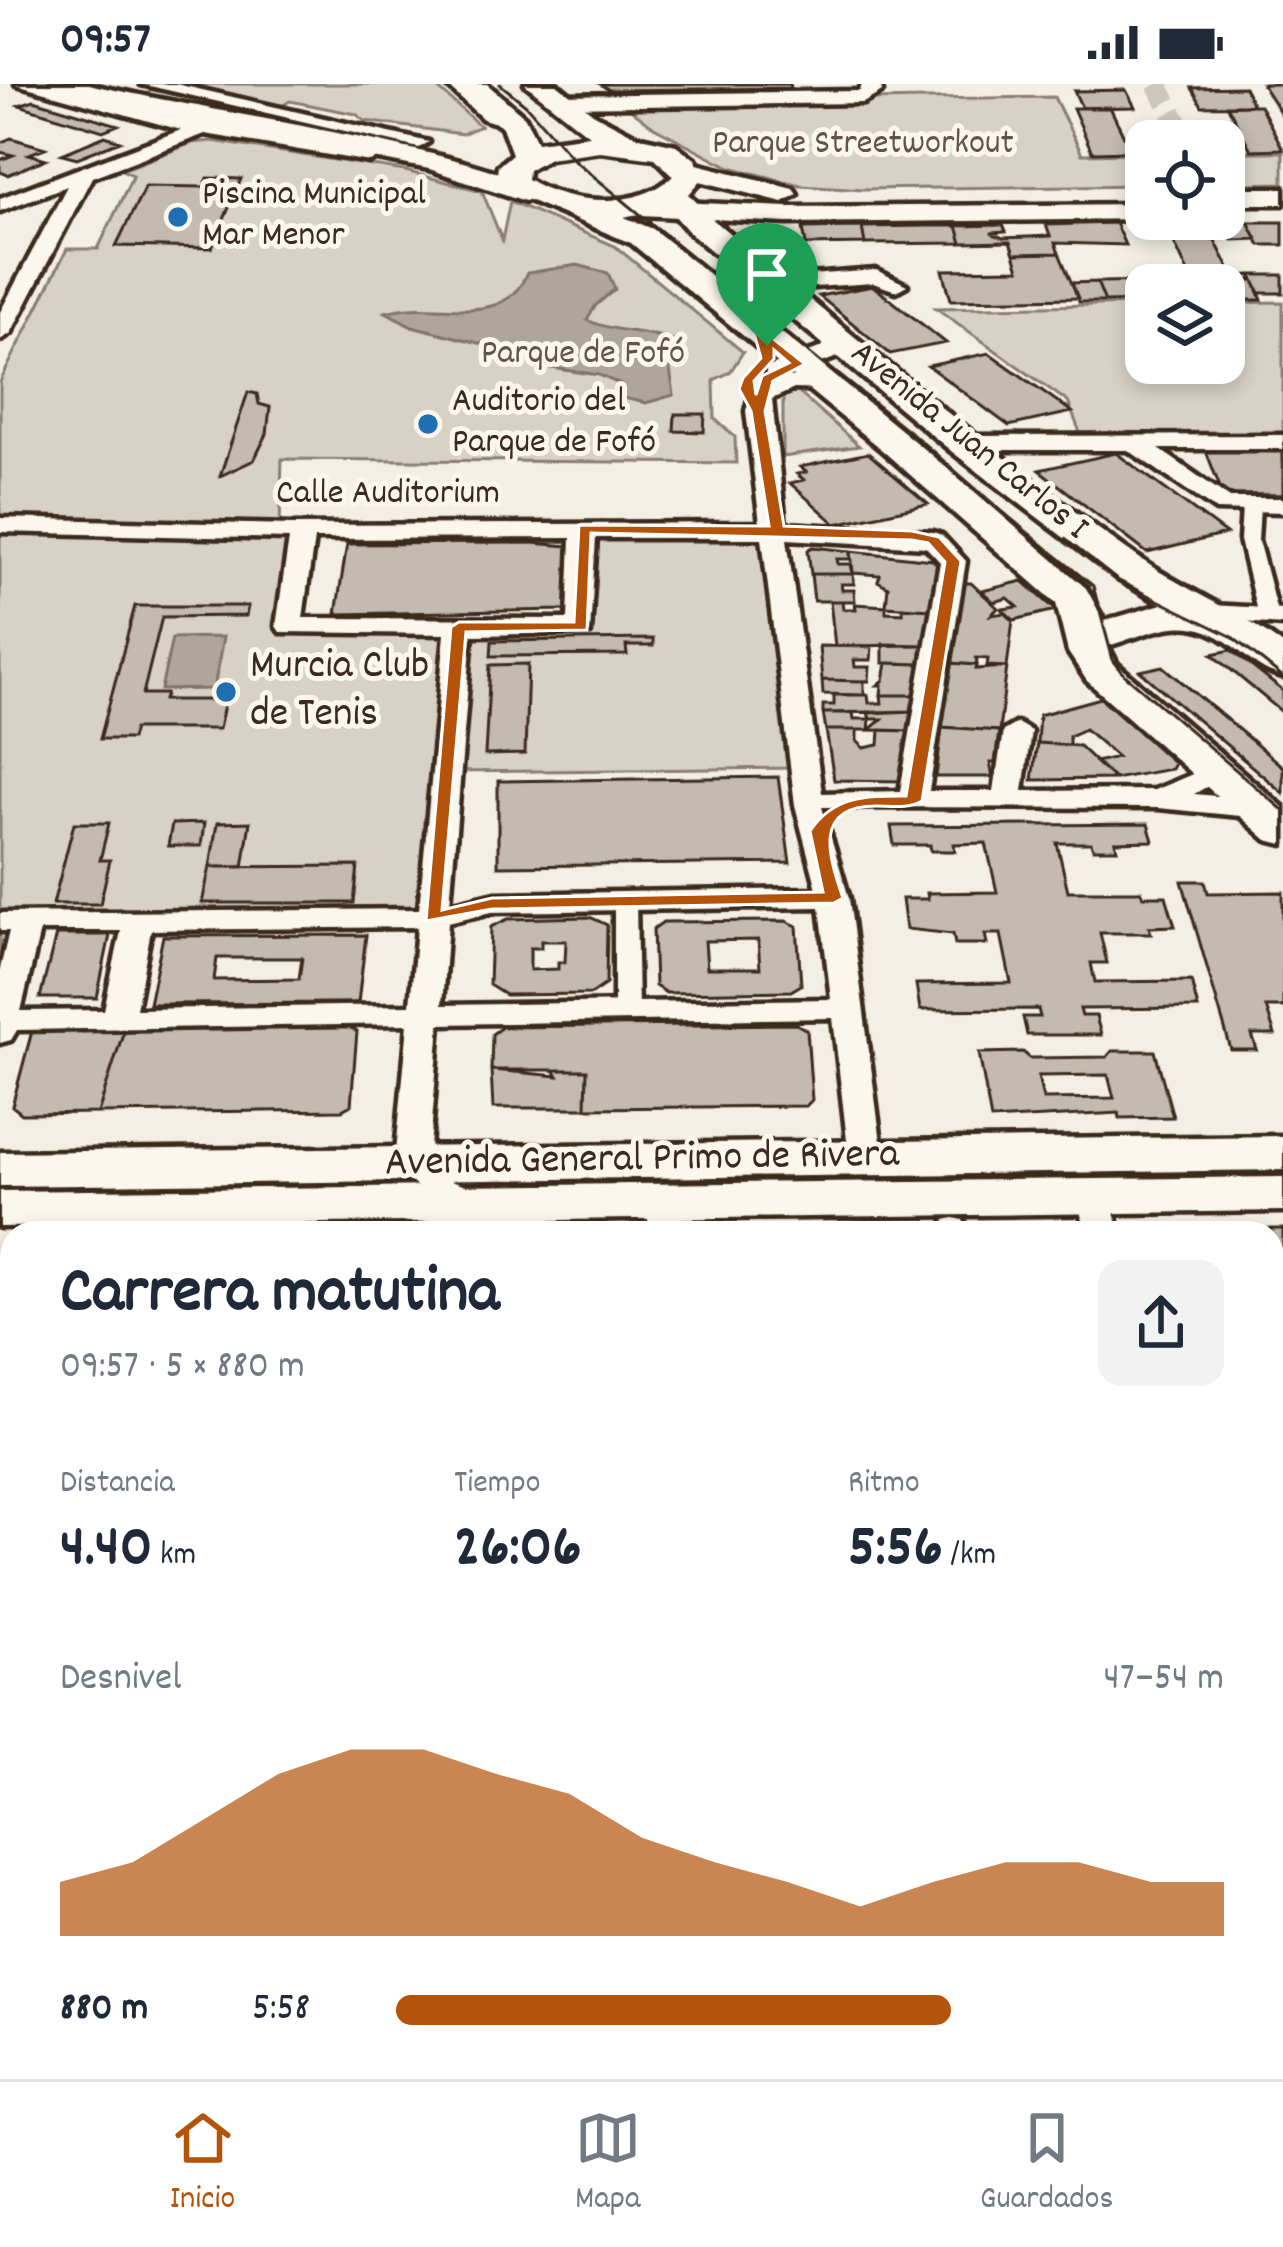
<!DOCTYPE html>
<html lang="es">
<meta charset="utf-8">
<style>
:root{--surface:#fff;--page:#f2f2f3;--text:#1f2937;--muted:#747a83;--line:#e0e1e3;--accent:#b45309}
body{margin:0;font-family:Dekko,sans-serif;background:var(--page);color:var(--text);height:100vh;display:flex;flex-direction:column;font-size:45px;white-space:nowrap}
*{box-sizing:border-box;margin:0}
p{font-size:39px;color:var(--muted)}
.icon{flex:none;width:66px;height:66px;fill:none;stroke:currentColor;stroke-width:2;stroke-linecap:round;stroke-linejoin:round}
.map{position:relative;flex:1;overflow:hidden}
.panel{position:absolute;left:0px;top:1137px;width:1284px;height:858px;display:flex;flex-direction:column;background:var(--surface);border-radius:36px 36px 0 0;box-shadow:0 6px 18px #0003}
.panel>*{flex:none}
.fabs{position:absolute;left:1125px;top:36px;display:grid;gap:24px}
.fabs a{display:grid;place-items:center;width:120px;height:120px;border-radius:24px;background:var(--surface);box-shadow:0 6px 18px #0003;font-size:60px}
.pin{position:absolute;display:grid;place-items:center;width:102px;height:102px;color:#fff;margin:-123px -51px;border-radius:50% 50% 50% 0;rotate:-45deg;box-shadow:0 0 12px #0007}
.pin .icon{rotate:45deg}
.round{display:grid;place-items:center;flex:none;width:126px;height:126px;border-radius:24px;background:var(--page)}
.headline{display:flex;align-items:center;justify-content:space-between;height:204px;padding:0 60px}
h1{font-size:66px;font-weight:800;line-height:90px}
.figures{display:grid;grid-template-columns:repeat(3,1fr);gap:18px;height:204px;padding:12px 60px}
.figures div{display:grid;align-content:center}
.figures b{font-size:60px;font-weight:800}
.figures small{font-size:33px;font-weight:400}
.figures p{font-size:33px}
.chart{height:336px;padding:24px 60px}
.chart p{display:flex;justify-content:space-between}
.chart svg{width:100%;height:216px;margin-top:12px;fill:var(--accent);opacity:.7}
ul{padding:0 60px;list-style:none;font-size:39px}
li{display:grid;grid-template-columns:192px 144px 1fr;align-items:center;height:90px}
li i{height:30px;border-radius:15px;background:var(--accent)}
.status{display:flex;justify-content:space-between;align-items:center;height:84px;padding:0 60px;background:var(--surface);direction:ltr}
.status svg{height:33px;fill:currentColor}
.tab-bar{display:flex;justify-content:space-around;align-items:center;height:168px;border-top:3px solid var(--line);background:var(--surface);font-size:33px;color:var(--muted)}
.tab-bar a{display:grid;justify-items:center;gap:6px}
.tab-bar .active{color:var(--accent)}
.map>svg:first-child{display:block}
.green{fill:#d8d1c6;stroke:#8a7e72;stroke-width:3}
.water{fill:#afa69a;stroke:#817468;stroke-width:3}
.building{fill:#c3bbb0;stroke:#3b2a1e;stroke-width:3;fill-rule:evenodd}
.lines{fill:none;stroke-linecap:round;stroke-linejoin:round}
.minor-tunnel{stroke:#cec8bc;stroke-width:21;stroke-dasharray:21 10;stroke-linecap:butt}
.pedestrian-casing{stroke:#3b2a1e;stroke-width:9}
.minor-casing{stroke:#3b2a1e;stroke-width:9}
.secondary-casing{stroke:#3b2a1e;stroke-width:9}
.primary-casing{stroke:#3b2a1e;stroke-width:9}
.pedestrian{fill:#fbf7ec;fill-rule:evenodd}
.minor{fill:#fbf7ec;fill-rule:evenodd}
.secondary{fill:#fbf7ec;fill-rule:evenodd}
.primary{fill:#fbf7ec;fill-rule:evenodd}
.tram{stroke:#3b2a1e;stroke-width:3}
.route{fill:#b45309;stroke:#fff;stroke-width:3;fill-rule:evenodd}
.poi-dot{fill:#1f6fb2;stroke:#fbf7ec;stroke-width:4.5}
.labels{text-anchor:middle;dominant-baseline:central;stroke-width:10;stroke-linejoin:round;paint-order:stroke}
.far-park-label{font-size:36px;fill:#625448;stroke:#fbf7ec}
.far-poi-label{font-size:36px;fill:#3b2a1e;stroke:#fbf7ec;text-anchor:start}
.far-street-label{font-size:36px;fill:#3b2a1e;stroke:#fbf7ec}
.poi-label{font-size:42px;fill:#3b2a1e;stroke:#fbf7ec;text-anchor:start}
.street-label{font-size:42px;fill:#3b2a1e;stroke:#fbf7ec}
</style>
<div class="status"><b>09:57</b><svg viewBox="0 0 49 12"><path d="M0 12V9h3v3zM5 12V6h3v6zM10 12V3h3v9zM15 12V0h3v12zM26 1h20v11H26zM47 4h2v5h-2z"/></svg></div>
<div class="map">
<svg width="1283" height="1995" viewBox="0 0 1283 1995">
<rect width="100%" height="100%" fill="#f3efe4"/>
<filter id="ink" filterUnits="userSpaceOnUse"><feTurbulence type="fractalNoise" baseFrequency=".00833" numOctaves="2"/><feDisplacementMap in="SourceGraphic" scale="24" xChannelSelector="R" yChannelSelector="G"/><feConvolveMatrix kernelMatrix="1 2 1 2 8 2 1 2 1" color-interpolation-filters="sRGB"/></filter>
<g filter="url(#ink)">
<path class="green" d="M182 0H433L480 42 462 50 365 37 356 30 290 17 280 23Z
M1054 13 1082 70 1146 69V101L863 105 800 101 730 83 654 43 624 20Z
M212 57 405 87 482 107 502 156 510 117 615 162 743 268 730 288 714 296 715 335 735 353 736 379 282 375 280 442 292 448 289 541 581 543 584 445 764 446 805 684 446 688 432 833 27 838 0 937V298L67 165H98L133 91 122 86 192 59Z
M1228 68H1283V99L1245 100Z
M1283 218V350L1081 351 1068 318 936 224 1146 220V279H1224V219Z
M797 307 859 362 783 373V312Z"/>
<path class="water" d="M577 181 608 189 615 205 596 221 587 236C615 249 646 246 676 257L681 269 669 279 674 311 646 319 623 314 621 301 599 291 551 284 502 265 412 242 386 228C437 212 502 249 527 189Z
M223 553 214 605 161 606 172 554Z"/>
<path class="building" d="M600 0H790L791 4 609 6Z
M1262 0H1283V33Z
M1244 3 1253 21 1202 22 1192 4Z
M1126 6 1135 23 1082 24 1074 7Z
M34 16 118 41 103 47 19 21Z
M1227 21H1260L1283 65 1251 66Z
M1110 23 1131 67 1092 68 1073 24Z
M105 52 120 57 77 74 62 70Z
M11 54 45 64 29 70 46 75 8 91 0 88V76L13 71 0 68V59Z
M208 94 241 95 212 164 116 162 145 102 204 103Z
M1223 138H1248L1257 155 1232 156Z
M1248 138H1283V161H1260Z
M1115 139 1125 161 1055 159 1059 169 1014 170 1010 158 962 159 957 142 1003 141 1006 148 991 149 1003 154 1050 152 1046 141Z
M1165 139H1206L1233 192 1251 191 1254 196 1192 197Z
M927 142H957L962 159 865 160 862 143Z
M862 143 865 160 806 161 803 144Z
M1059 169 1078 214 951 216 943 186 1019 185 1014 170Z
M1251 191H1283V209H1260Z
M1254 196 1262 216H1224V201H1146V217L1105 218 1097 198Z
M1097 198 1105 218H1079L1072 199Z
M873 202 946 259 890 270 819 212Z
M989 269 1072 328 1009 342 928 282Z
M248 308 257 310 259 320 270 323 267 350 254 376 220 392Z
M675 330H705L704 348 674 347Z
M1206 367H1283V411H1223Z
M868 369 928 420 836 440 790 399 804 396 797 390 806 388 800 383Z
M1116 369 1226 450 1147 469 1039 386Z
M532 459 568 462 567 526 336 530 347 460Z
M813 463 851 467V475H837L838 480H851L853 490H811L808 466Z
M851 467 933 476 938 482 930 525 886 522 888 503 878 497 880 491 853 489Z
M811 490H853L854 500H841L842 506H854L855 517H814Z
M1023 497 1056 526 1014 536 1002 525 1018 523 1008 514 994 518 982 507Z
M960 499H971L998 524 991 531 1005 529 1013 536 1007 583 987 582 988 575 976 574 977 581 951 579Z
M830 517H842L843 525H856L855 520 886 522V528L903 529V523L930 525 925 561 835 562Z
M135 522H248L246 532 162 533 143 610H166L164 616H225L219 645H134L131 655H100Z
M653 555V562H626L627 571 491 572 492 557Z
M883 560 925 561 921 580 883 579Z
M819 562 872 563 871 576H854L855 583H870L869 597 822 596Z
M1231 566 1283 607V629L1212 570Z
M887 579 921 580 917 611H881L882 601H878L884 596Z
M951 579 977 581 976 585 1007 583 999 647 942 643Z
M528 580 525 670 485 671 490 581Z
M1163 582 1283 683V709L1140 587Z
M822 596 864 597V611L823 610Z
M834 611H868L869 619H882L881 611H917L915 627 823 629V621H834Z
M1101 614 1174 679 1171 685 1114 695 1095 678 1117 673 1085 645 1069 652V661L1037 659 1039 631Z
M915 627 913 647 869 646 882 635H870L868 629Z
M823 629H853L854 635H870L869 646H826Z
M942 643 999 647 995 679H990L993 693H936Z
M826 646H857V657L864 664 879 661 880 646 913 647 903 697 834 696Z
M1037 659 1079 662 1114 695 1032 696Z
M778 693 790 779 498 782V697Z
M250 738 243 783H210L217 739Z
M74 739H109L100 776H110L100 820H53Z
M204 739 201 762H168L172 740Z
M1148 740 1153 757 1115 758 1117 765H1093L1091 759H1057L1068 807H1141L1143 812H1166L1175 842 1149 843 1151 849H1100L1107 879H1091L1095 898 1191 897 1198 924 1080 925 1082 932H1096L1101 951H1027L1023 933H1040L1038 925 920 926 916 900 1011 899 1001 850H985L987 860H955L953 850 906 845 902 815H928L927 809 997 808 986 759 954 760 955 767H931L930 761H894L891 742Z
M358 782 354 819H202L210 783Z
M1182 797H1205L1208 809 1283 808V923H1266L1275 951H1252L1257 966H1231Z
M590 833 607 841 606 900 591 910 505 911 489 901 491 843 508 835ZM541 857H566L565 878H558V885L530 886V864H541Z
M786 837 797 842 801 901 791 907 666 909 655 902 653 845 663 838ZM758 856 760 884H707L705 857Z
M56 851H110L97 914H40Z
M366 851 358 919 149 920 163 852ZM217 874H302L299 895 214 896Z
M796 940 807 946 812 1016 806 1022 586 1024 587 986H491L492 950 502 943Z
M350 943 357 948 351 1021 342 1026 98 1029 124 946Z
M124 946 98 1029 22 1030 12 1022 32 947Z
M1112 967H1155L1173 1033 1120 1034 1119 1029 991 1036 979 969 1023 968 1030 974 1107 973ZM1108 991 1114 1014 1043 1015 1038 992Z
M491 986 558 992 554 986H587L586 1024H493Z
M1222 1145H1283V1212H1272V1149Z
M0 1162H12V1298L0 1303Z
M1272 1232H1283V1389H1272Z
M1272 1389H1283L1282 1526 1272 1521Z
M0 1408 12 1409V1467L0 1473Z
M0 1483 12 1497V1581L0 1564Z
M1272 1582 1283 1587V1728L1272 1723Z
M1272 1723 1283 1728V1762L1272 1780Z
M0 1930 12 1949V1983H33L41 1995H0Z
M294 1983H649L648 1995H303Z
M710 1983H806L808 1995H710Z
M937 1983H1047L1069 1995H943L933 1989Z"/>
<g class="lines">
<path class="minor-tunnel" d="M1157 0 1187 57"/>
<defs>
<path id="pedestrian" d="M1251 417 1260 422 1258 456 1278 532 1268 538 1258 532 1240 456 1242 422Z
M625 809 636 816 638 928 626 935 614 928V816Z
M954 1134 963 1136 969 1149H943L945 1136Z
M485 1140 494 1142 498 1149H472L476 1142Z"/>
<path id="minor" d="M16 0H46L170 33 370 66 380 72 370 78 205 50 92 93 11 249 0 256V228L67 102 0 127V114L181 46Z
M141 0H176L429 58 419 64Z
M445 0H465L497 27 515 36 506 42 483 35Z
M862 0H880L882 8 863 19 560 23 551 17 560 11 860 7Z
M876 186 907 201 896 207 873 199 771 206 760 200 771 194Z
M837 246 848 253 840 272 785 293 833 296V306L794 305 772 315 785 440 933 448 942 451 966 477 929 707H994L1003 647 1017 639 1031 647 1023 707 1154 706 1217 680 1231 689 1194 710 1261 716 1275 725 1261 734 1158 724 822 723 849 814 883 1074 878 1082H854L849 1074 833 934 440 940 429 1076 453 1098 487 1109 492 1117 487 1125C453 1134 414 1107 395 1079L408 940 17 946 11 956 0 959V885L9 847H0V829L419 825 445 550 280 548 276 542 289 455 0 448V434L292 441 760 439 746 327 750 311 781 294H766V284L822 263 829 248ZM571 454 568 535 303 534 314 455ZM596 454H762L795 721 817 805 492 810 450 820 472 551 590 549ZM787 455 926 463 940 478 900 707 822 709ZM820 823 831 915 442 921 448 838 492 828ZM417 843 410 921 136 925 151 846ZM40 847H121L104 926 21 927Z
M1283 351V365H1159L1230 414H1283V428L1216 426 1128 366H964L952 359 964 352Z
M1211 521 1283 525V541L1202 535 1198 529Z
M1094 1101 1106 1104 1121 1149H1085L1077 1112 1082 1104Z
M665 1106 677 1109 682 1117 684 1149H648V1117L653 1109Z
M12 1312V1341L0 1344V1315Z
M0 1368 12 1369V1397L0 1396Z
M1272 1540 1283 1544V1577L1272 1573Z
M652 1983H700L699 1995H651Z
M1083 1983H1146L1152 1995H1089Z"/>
<path id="secondary" d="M48 0H89C165 20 503 70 539 109L525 117 429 85 194 39 51 5Z
M689 78 793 104 797 110 783 118 680 92 676 86 680 80Z
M1224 104H1283V120H1224Z
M616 115 787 123 1146 120V135H1151L787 139 606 129 602 123Z
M1283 1879V1947L1272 1951V1883Z
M1201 1983H1267L1262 1995H1195Z"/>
<path id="primary" d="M456 0H487L525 33 537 58 589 51 525 0H557L594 30 636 52 676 61 695 75 704 93 689 110 711 134C853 250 992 371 1142 476 1188 508 1239 527 1283 561V593C1264 589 1250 576 1234 563 1188 527 1160 546 1108 562L1117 580 1283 723V760L1267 756 1087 597 1068 568 1056 519 883 367 631 159 500 104 496 98 498 82 512 70 502 43ZM600 67 655 74 673 92C637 127 567 120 527 95L528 86 549 74ZM667 123 689 148 951 367 1118 495 1162 520 1104 537 1086 504 909 351 653 145 624 133Z
M1283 1052V1086L0 1102V1068Z
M1283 1093V1127L0 1143V1107Z"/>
</defs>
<use href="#pedestrian" class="pedestrian-casing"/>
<use href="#minor" class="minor-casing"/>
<use href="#secondary" class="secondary-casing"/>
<use href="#primary" class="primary-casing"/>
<use href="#pedestrian" class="pedestrian"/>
<use href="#minor" class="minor"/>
<use href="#secondary" class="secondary"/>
<use href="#primary" class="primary"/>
<path class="tram" d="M500 0 526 21 574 76 1093 502 1113 576 1125 591 1283 726
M1065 455 1115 495 1231 552 1283 594"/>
</g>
</g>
<path class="route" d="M761 245 805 280 773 297 765 327 784 442 912 447 939 453 961 477 922 717C909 725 891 722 876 722 812 722 829 773 843 814L834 819 492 825 426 837 451 543 459 538H574L579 441 769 442 751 327 739 305 743 294 761 274 754 249ZM774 266 789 279 762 292 756 311 754 297 774 275ZM591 449 912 456 928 459 945 478 906 712C867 712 834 711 810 747L823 808 492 814 442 826 466 548 587 546Z"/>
<g class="poi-dot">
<circle cx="178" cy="133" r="12"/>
<circle cx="428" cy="340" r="12"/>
<circle cx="226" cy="608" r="12"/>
</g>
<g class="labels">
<g class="far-park-label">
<text x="863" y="61">Parque Streetworkout</text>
<text x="583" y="271">Parque de Fofó</text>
</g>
<g class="far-poi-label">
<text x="202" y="112">Piscina Municipal<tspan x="202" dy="41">Mar Menor</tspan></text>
<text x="452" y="319">Auditorio del<tspan x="452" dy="41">Parque de Fofó</tspan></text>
</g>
<g class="far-street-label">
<text transform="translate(968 358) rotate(39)">Avenida Juan Carlos I</text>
<text x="388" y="411">Calle Auditorium</text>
</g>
<g class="poi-label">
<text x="250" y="584">Murcia Club<tspan x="250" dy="48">de Tenis</tspan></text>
</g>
<g class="street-label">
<text transform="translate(642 1077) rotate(-1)">Avenida General Primo de Rivera</text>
</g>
</g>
</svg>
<div class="fabs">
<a><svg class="icon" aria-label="locate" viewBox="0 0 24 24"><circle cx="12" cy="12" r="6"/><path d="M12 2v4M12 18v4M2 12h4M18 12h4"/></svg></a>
<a><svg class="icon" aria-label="layers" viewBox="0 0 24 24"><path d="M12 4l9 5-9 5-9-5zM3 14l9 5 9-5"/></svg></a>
</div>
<div class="pin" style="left:767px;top:262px;background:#1e9e55"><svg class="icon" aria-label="arrive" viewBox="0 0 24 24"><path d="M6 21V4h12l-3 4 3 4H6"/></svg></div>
<section class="panel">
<div class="headline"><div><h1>Carrera matutina</h1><p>09:57 · 5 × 880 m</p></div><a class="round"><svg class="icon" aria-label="share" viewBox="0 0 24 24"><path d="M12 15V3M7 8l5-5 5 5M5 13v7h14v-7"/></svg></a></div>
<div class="figures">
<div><p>Distancia</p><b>4.40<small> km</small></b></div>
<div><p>Tiempo</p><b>26:06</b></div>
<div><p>Ritmo</p><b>5:56<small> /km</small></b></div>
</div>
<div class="chart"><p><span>Desnivel</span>47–54 m</p>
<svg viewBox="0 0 160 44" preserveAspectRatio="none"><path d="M0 44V33L10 29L20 20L30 11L40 6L50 6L60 11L70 15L80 24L90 29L100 33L110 38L120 33L130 29L140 29L150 33L160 33V44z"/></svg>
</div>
<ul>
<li><b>880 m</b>5:58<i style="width:67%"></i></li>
</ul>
</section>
</div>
<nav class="tab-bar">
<a class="active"><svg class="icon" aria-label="home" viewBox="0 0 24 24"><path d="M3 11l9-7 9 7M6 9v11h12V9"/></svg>Inicio</a>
<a><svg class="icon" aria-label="map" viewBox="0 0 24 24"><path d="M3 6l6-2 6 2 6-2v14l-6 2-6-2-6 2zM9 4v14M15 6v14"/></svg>Mapa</a>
<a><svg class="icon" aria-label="saved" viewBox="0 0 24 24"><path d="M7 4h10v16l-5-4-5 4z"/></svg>Guardados</a>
</nav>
